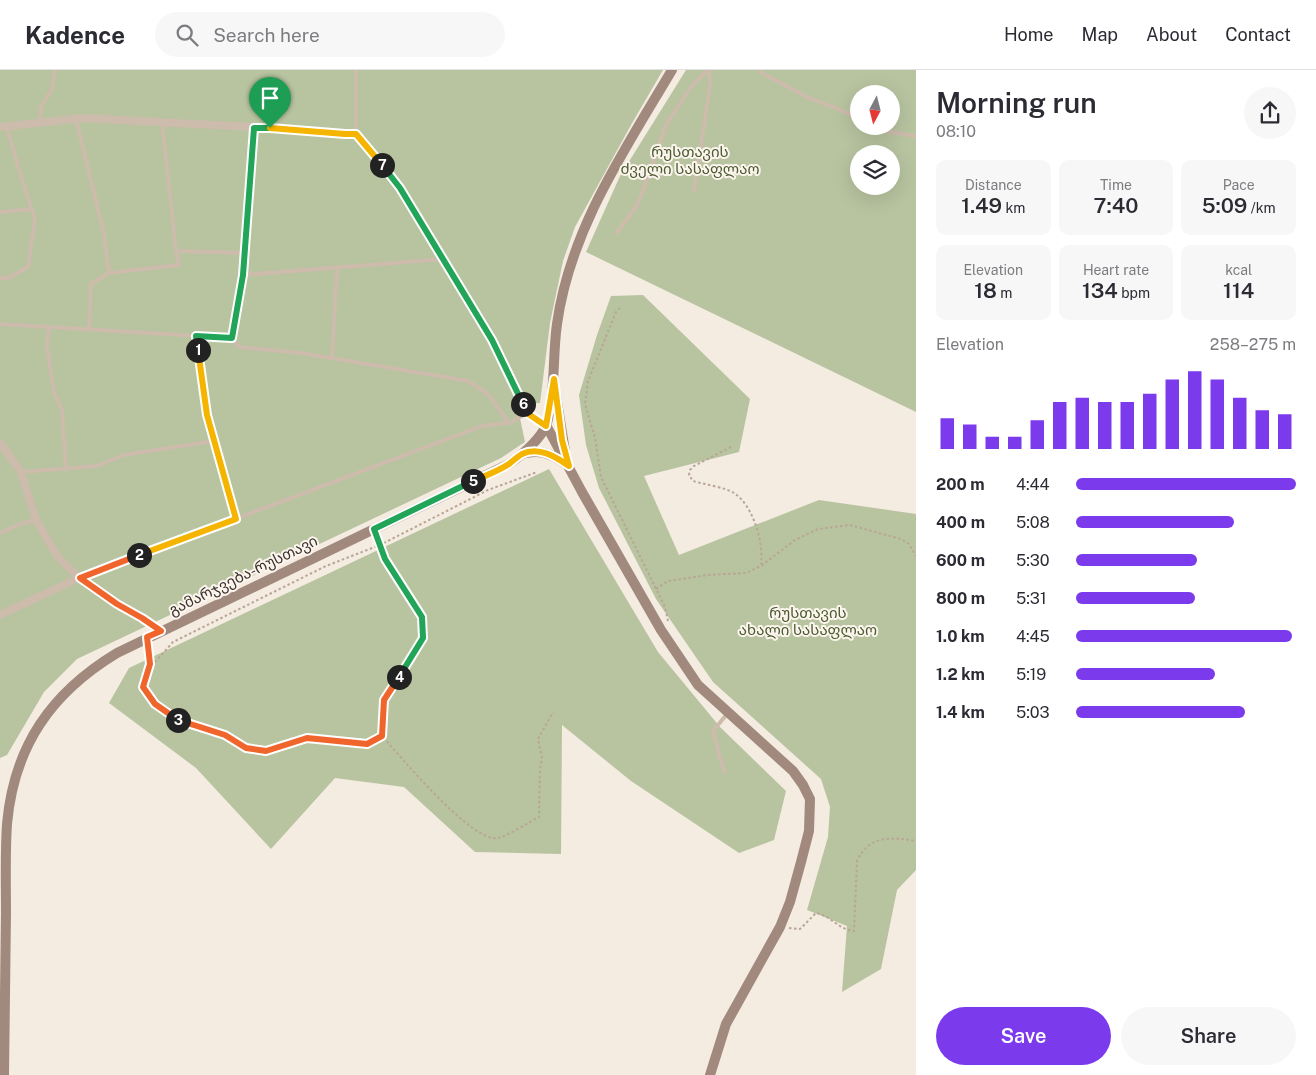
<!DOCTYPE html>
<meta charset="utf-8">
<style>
:root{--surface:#fff;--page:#f7f7f7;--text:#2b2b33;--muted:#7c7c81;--line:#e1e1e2;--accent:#7c3aed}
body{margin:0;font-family:"Public Sans","Noto Sans Georgian",sans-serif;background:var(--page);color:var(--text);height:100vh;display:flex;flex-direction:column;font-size:19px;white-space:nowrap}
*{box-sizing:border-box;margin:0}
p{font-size:16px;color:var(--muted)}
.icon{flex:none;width:28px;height:28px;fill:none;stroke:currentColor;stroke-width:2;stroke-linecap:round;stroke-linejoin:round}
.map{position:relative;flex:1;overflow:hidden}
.drawer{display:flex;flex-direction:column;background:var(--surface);width:400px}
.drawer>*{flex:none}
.needle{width:32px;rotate:187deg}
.tools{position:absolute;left:850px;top:15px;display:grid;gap:10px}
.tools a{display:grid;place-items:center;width:50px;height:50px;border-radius:50%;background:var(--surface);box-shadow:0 5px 20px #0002;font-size:25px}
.pin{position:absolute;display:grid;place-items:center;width:42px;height:42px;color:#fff;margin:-51px -21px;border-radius:50% 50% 50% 0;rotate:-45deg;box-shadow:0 0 5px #0007}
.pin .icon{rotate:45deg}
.km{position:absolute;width:25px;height:25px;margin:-12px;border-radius:50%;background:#222;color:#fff;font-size:14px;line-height:25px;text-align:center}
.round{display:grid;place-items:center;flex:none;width:52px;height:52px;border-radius:26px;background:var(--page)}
.summary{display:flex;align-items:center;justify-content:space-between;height:85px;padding:0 20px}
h1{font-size:28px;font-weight:600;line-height:38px}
.metrics{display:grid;grid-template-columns:repeat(3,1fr);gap:8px;height:85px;padding:5px 20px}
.metrics div{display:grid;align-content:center;border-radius:10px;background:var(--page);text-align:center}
.metrics b{font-size:21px;font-weight:600}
.metrics small{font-size:14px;font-weight:400}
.metrics p{font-size:14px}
.chart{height:140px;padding:10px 20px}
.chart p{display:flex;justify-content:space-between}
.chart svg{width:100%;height:90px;margin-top:5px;stroke:var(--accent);stroke-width:6}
.primary-button{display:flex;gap:10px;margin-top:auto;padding:10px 20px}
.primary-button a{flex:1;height:58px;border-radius:30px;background:var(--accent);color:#fff;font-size:20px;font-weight:600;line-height:58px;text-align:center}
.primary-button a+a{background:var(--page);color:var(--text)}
ul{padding:0 20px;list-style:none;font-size:16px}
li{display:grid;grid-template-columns:80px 60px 1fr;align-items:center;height:38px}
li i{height:12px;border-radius:6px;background:var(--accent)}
header{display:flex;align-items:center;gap:30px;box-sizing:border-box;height:70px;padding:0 25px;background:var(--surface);border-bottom:1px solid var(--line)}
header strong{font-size:24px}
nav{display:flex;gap:28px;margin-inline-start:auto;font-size:18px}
.search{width:350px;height:45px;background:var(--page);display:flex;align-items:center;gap:12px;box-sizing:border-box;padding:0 18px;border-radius:28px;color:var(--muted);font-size:19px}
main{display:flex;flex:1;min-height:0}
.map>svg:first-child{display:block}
.green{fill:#b8c4a0;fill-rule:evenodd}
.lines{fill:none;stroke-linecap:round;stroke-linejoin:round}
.path{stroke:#b9a596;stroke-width:2;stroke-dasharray:2.5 2.5;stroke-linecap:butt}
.lane{stroke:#cdbbac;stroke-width:4}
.street{stroke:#cdbbac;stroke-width:8}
.secondary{stroke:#a18a7d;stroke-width:10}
.split-1-casing{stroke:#fff;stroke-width:10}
.split-2-casing{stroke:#fff;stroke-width:10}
.split-3-casing{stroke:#fff;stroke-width:10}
.split-4-casing{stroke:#fff;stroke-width:10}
.split-5-casing{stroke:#fff;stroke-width:10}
.split-6-casing{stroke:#fff;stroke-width:10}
.split-7-casing{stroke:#fff;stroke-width:10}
.split-8-casing{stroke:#fff;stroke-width:10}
.split-1{stroke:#22a559;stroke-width:6}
.split-2{stroke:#f5b400;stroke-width:6}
.split-3{stroke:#f0652b;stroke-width:6}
.split-4{stroke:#f0652b;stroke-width:6}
.split-5{stroke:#22a559;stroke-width:6}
.split-6{stroke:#f5b400;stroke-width:6}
.split-7{stroke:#22a559;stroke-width:6}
.split-8{stroke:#f5b400;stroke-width:6}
.labels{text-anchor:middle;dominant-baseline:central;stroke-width:4;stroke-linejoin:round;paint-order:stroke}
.park-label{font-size:15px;fill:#4a5a2e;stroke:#fbf5ee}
.street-label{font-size:15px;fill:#3b302b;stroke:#fbf5ee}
</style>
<header>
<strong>Kadence</strong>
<div class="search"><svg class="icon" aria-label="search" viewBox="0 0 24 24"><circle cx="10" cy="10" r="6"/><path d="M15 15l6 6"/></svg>Search here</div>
<nav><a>Home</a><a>Map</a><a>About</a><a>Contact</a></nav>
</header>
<main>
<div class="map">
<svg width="916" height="1005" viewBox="0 0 916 1005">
<rect width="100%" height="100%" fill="#f4ebe1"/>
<path class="green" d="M0 0H663L631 55 575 157 563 191 550 253 540 333 517 334 525 372 501 388 77 589 44 622 7 685 0 688Z
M686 0H916V342L586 182 620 106ZM859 24H891V56H859ZM859 84H891V116H859Z
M643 225 750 329 739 382 644 406 679 485 819 430 916 444V800L897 820 881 899 842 922 847 856 807 840 828 767 830 737 821 709 713 612 656 529 599 418 586 375 579 325 597 265 611 226Z
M549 399 658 582 720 657 786 721 774 770 739 783 631 711 562 655 561 784 475 782 404 717 335 708 271 779 196 698 109 633 129 598Z"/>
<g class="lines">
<path class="path" d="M620 238 616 242 588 311 585 334 595 368 601 407 665 537 668 551
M731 377 694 396 690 400 689 405 693 411C703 414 727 418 734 423 753 435 764 473 761 494
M377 467 385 489 422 547 423 568 384 630 382 666
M656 519 668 511 708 505 746 503 761 496 795 470 818 459 850 455 901 469 909 474 916 486
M148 579 150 594 143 617 155 634 181 652 225 665 246 678 266 681 307 668 367 674 382 666C400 686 473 774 498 768 506 767 531 751 539 747L540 699 542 688 538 669 553 642
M150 594 157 590 173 572 326 496 380 475 488 420 537 402
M789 858 800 859 816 843C830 845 839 860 854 861L857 791C869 765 891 767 916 771"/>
<path class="lane" d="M356 0V64
M760 0 762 3 807 27 838 39 859 49
M76 49 104 164 109 203
M40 52 41 37 52 19 55 0
M162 52 176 181
M873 56 879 60 916 66
M694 121 710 16 709 0
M0 142 31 139
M617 163 638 134 666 55 691 17 707 0
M243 205 444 189
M0 208H9L28 197 35 149 19 100 7 57
M0 254 232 268 239 277 301 283 468 311 489 325 509 353
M49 257 47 278 54 322 62 340 66 399
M89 260 91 214 109 203 179 195 176 181 246 183
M196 266 207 345 236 449
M232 268 243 205 254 58
M332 288 337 198
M21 402 97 396 124 385 214 371
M0 463 23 453 35 450
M79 508 482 356 509 353 527 343
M724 702 713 661 727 644"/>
<path class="street" d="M0 57 83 48 270 58 345 64H356L400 118 492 270 527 343 546 355
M0 373 21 402 36 450 58 487 79 508 117 534 142 547 161 561
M0 545 79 508"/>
<path class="secondary" d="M556 326 565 381
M546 355 582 422 661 560 698 615 793 701 803 715 810 729 809 761 801 792 790 832 780 857 726 954 710 1005
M522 384C540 379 552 384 566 394
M4 1005C5 951 5 896 6 842 6 813 5 783 7 754 14 676 51 623 117 583L509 394C523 384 538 372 546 356 548 351 549 343 550 338 555 310 553 282 557 254 570 160 624 81 672 0"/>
</g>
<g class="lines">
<defs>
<path id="split-1" d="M198 280 196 266 232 268 243 205 254 58H270"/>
<path id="split-2" d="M139 485 236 449 207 345 198 280"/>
<path id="split-3" d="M139 485 80 508 117 534 142 548 161 561 147 567 150 594 143 617 155 634 178 650"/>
<path id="split-4" d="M178 650 225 665 246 678 266 681 307 668 367 674 382 666 384 630 399 607"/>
<path id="split-5" d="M399 607 423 568 422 547 385 489 374 459 473 411"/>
<path id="split-6" d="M473 411C485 406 498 401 509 394 513 391 517 387 522 384 539 376 556 387 569 396L562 370 554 309 546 356 527 343 523 334"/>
<path id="split-7" d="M382 95 400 118 492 270 523 334"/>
<path id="split-8" d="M270 58 345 64H356L382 95"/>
</defs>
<use href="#split-1" class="split-1-casing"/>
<use href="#split-2" class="split-2-casing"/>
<use href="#split-3" class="split-3-casing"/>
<use href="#split-4" class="split-4-casing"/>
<use href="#split-5" class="split-5-casing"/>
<use href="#split-6" class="split-6-casing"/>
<use href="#split-7" class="split-7-casing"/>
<use href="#split-8" class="split-8-casing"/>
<use href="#split-1" class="split-1"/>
<use href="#split-2" class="split-2"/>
<use href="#split-3" class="split-3"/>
<use href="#split-4" class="split-4"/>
<use href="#split-5" class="split-5"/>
<use href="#split-6" class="split-6"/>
<use href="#split-7" class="split-7"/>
<use href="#split-8" class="split-8"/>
</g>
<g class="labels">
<g class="park-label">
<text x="690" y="81">რუსთავის<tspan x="690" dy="17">ძველი სასაფლაო</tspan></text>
<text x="808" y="542">რუსთავის<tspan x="808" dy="17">ახალი სასაფლაო</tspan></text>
</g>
<g class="street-label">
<text transform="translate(243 505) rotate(-26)">გამარჯვება-რუსთავი</text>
</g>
</g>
</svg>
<div class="tools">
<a><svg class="needle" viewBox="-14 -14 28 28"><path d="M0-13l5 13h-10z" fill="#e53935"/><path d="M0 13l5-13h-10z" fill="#7c7c81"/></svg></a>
<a><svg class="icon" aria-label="layers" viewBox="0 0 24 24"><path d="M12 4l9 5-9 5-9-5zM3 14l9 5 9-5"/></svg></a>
</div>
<div class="pin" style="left:270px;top:58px;background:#1e9e55"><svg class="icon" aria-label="arrive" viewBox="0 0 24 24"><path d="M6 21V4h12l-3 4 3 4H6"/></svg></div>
<b class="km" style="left:198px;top:280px">1</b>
<b class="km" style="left:139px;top:485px">2</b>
<b class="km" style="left:178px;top:650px">3</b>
<b class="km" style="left:399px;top:607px">4</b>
<b class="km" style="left:473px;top:411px">5</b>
<b class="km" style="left:523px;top:334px">6</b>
<b class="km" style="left:382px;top:95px">7</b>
</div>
<section class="drawer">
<div class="summary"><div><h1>Morning run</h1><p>08:10</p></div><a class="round"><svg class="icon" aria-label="share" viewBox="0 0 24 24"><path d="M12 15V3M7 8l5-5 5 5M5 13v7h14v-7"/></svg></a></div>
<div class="metrics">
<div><p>Distance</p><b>1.49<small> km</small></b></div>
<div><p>Time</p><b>7:40</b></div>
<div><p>Pace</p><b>5:09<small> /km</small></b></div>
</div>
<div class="metrics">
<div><p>Elevation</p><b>18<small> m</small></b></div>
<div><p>Heart rate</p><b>134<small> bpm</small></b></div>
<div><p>kcal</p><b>114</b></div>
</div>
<div class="chart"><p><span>Elevation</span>258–275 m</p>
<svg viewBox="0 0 160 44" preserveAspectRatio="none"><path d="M5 44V29M15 44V32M25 44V38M35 44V38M45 44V30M55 44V21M65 44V19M75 44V21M85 44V21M95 44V17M105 44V10M115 44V6M125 44V10M135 44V19M145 44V25M155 44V27"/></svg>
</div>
<ul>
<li><b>200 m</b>4:44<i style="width:100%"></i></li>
<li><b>400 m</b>5:08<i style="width:72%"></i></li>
<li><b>600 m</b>5:30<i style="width:55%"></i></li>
<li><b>800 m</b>5:31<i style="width:54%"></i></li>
<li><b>1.0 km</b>4:45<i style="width:98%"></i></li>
<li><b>1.2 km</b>5:19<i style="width:63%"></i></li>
<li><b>1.4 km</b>5:03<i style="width:77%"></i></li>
</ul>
<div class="primary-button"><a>Save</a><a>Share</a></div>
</section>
</main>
